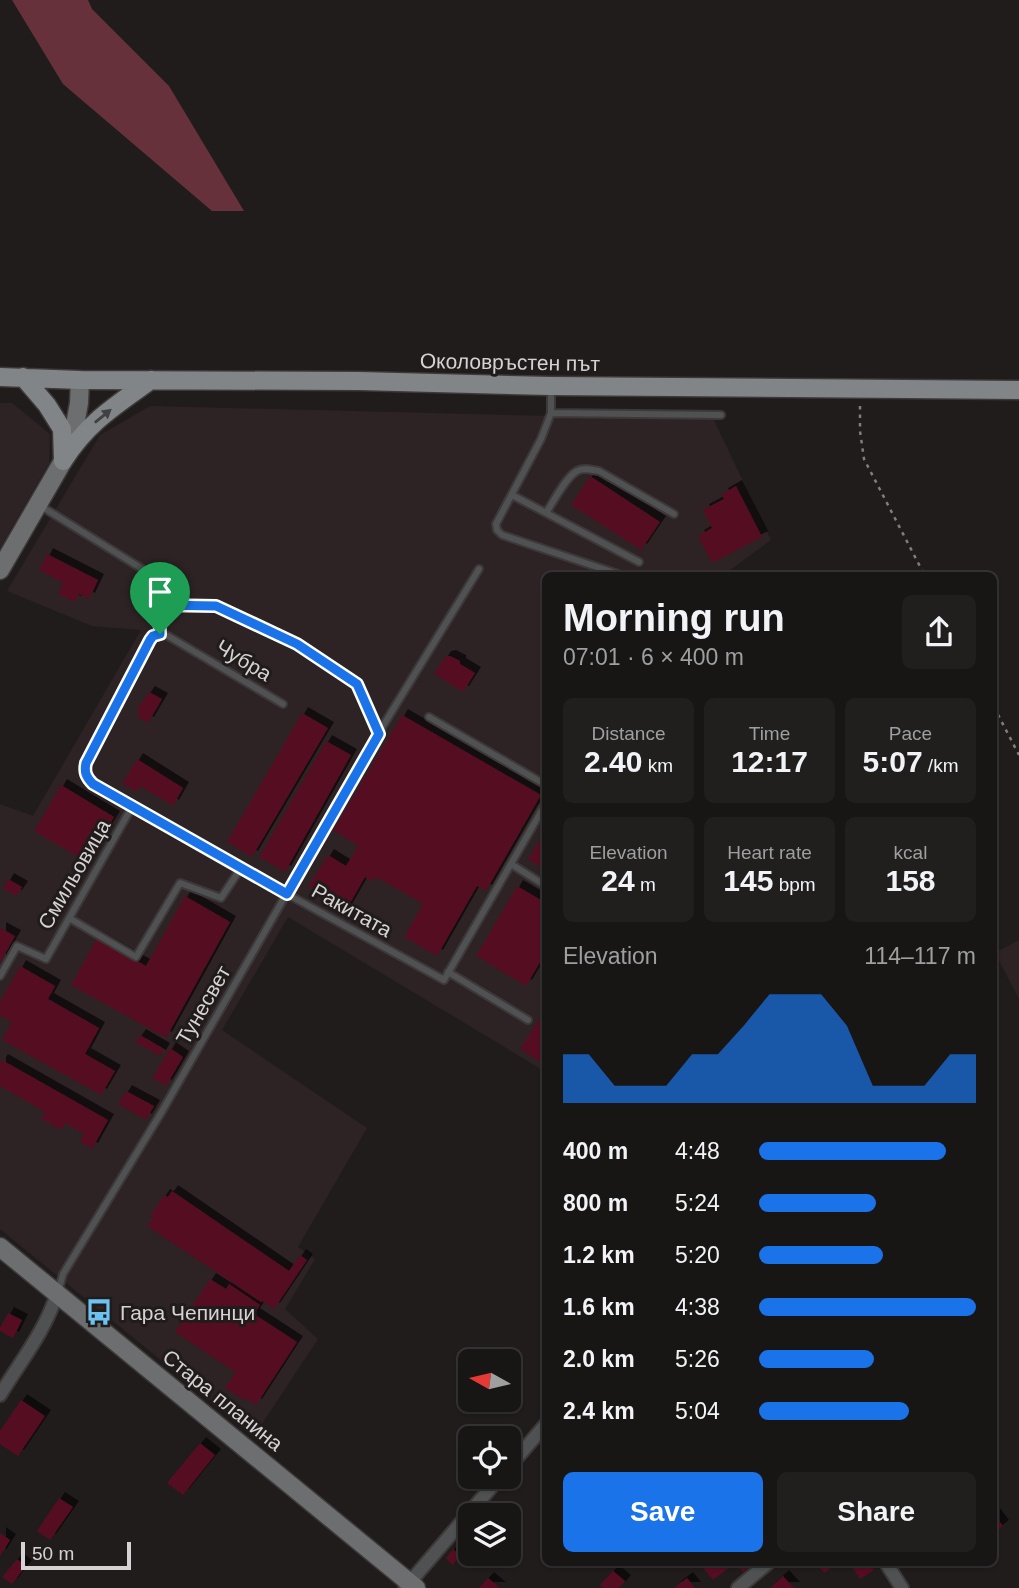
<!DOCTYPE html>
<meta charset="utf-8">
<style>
:root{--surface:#181515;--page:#211e1e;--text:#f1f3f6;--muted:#9f9fa0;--line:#363434;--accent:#1a73e8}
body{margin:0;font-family:Arial,sans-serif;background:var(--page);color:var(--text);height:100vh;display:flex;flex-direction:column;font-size:26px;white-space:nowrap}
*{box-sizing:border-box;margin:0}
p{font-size:23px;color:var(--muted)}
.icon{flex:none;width:38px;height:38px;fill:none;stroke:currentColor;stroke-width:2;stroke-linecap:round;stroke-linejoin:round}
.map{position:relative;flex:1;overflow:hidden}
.details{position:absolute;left:542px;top:572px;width:455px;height:994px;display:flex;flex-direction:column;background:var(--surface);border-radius:10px;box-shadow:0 2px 5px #0004,0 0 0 2px var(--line)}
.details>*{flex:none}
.needle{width:46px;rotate:278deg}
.fabs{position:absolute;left:458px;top:1349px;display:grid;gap:14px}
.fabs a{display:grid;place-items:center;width:63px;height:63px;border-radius:10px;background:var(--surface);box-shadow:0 2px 5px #0004,0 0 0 2px var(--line);font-size:35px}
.scale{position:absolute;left:21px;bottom:18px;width:110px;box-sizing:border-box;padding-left:7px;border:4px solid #d6d2d3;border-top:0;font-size:19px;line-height:24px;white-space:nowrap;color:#d6d2d3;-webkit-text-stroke:5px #201c1c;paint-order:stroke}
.pin{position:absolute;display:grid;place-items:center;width:60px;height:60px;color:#fff;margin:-72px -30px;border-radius:50% 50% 50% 0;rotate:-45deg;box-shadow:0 0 7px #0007}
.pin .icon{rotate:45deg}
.round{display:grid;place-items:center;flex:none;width:74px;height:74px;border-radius:10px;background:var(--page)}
.head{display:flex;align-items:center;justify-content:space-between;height:119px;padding:0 21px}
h1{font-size:38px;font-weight:700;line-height:52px}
.stats{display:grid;grid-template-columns:repeat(3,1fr);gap:10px;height:119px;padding:7px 21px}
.stats div{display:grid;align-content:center;border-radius:10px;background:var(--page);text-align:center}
.stats b{font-size:30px;font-weight:700}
.stats small{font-size:19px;font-weight:400}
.stats p{font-size:19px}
.chart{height:196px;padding:14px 21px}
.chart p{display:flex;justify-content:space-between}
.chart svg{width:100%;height:126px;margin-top:7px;fill:var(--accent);opacity:.7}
.cta{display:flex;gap:14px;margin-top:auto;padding:14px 21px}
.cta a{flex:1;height:80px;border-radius:10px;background:var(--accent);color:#fff;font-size:28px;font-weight:700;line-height:80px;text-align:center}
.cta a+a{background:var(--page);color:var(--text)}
ul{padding:0 21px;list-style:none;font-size:23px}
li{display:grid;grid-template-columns:112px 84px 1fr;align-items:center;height:52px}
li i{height:18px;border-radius:9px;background:var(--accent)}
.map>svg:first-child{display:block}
.built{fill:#2d2325}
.green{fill:#67313b}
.building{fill:#541022;filter:url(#shadow)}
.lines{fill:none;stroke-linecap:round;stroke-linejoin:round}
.lane-casing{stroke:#3d3939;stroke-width:10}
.street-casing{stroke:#3d3939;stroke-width:16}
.secondary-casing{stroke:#3d3939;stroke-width:21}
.primary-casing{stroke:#3d3939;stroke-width:21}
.path{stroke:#817d7d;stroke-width:2.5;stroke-dasharray:3.5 5;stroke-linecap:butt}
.lane{stroke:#4f5152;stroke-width:6}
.street{stroke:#4f5152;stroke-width:12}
.secondary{stroke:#6c6e70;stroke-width:18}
.primary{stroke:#818588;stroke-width:18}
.oneway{fill:#424142}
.route-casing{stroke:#fff;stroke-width:14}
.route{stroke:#1a73e8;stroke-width:9}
.labels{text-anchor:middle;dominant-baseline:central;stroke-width:6;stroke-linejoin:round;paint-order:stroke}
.street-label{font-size:21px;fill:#d6d2d3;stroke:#201c1c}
.poi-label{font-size:21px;fill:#d6d2d3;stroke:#201c1c;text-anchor:start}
</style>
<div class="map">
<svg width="1019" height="1588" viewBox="0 0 1019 1588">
<defs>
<filter id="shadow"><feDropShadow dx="6" dy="-6" stdDeviation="0" flood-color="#0009"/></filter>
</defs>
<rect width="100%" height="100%" fill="#201c1c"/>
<path class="built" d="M0 403H12L50 434 49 463 0 548Z
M150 406 714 420 771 540 722 576H546V1072L288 917 222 1030 367 1128 298 1247 315 1259 285 1309 318 1339 254 1436 0 1229V804L33 816 141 630 92 626 7 591 100 435Z
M1019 940V999L995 953Z"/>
<path class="green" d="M12 0H88L92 9 169 86 244 211H212L63 84Z"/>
<path class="building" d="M590 476 660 522 641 550 571 505Z
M736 486 762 537 712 563 698 536 712 528 703 510 724 499 722 494Z
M47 554 98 580 89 599 79 594 75 602 58 594 63 583 39 570Z
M450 656 460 661V664L475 673 463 692 434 674 445 657Z
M149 692 162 699 148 723 137 717 140 711 137 709Z
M302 713 328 728 252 857 227 842Z
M402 715 541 795 486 891 477 886 437 956 404 937 423 904 376 877 373 882 365 877 346 910 308 887 328 855 346 866 358 846 333 830Z
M326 741 351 755 285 872 259 857Z
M137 759 183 788 173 806 140 786 137 792 122 784Z
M61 785 114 817 87 862 34 831Z
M546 830V871L528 859Z
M8 879 22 887 16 896 3 888Z
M517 886 546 903V952L526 986 476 956Z
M185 896 230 922 166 1038 71 985 97 938 146 966Z
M0 928 15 936 0 963Z
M20 966 55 986 48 999 99 1028 85 1054 115 1071 101 1095 2 1040 12 1022 0 1016V1002Z
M546 1008V1066L520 1049Z
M140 1035 164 1049 160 1056 135 1042Z
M170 1048 183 1057 166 1086 152 1078Z
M2 1060 108 1120 92 1149 80 1142 84 1134 65 1123 61 1130 41 1119 45 1112 0 1086V1063Z
M126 1091 154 1106 146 1120 118 1104Z
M172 1191 289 1271 300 1255 307 1260 274 1309 262 1301 261 1302 147 1226 153 1218 150 1216 164 1195 168 1197Z
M210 1279 226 1289 229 1284 260 1305 254 1314 297 1342 256 1405 245 1398 244 1400 225 1388 235 1372 175 1332Z
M8 1313 22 1320 13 1338 0 1331V1328Z
M21 1400 45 1416 18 1456 0 1444V1431Z
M200 1443 215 1455 183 1495 167 1483Z
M59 1498 73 1507 50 1540 37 1531Z
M994 1514 1003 1526 994 1533Z
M0 1533 10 1540 0 1556Z
M471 1544V1554H488L477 1567 474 1564 470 1569 457 1559 453 1565 446 1558 453 1549 461 1556Z
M17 1559 26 1566 12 1584 2 1577Z
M703 1563H728L731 1566 713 1580 701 1565Z
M736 1563H754L743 1572Z
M816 1563H838L824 1573Z
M850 1563H870L874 1570 860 1579Z
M613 1571 625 1581 619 1588H603L600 1585Z
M783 1576 794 1588H770Z
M488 1578 500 1588H479Z
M687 1578 695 1588H674Z"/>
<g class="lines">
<defs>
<path id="lane" d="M551 387V413L541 439 496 524 497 530 502 535 624 576
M551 413 721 415
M512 495 639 562
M39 505 157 578 160 634
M546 513C553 502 566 477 577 471 583 467 592 470 599 471L674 514
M283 704 168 636 160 634 153 636 86 763C84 772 86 777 93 784L287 894 444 980 546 803
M429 717 546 785
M511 864 546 886
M69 918 136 957 180 883 221 898 241 868
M448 972 528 1020
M0 976 17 946 46 959 133 805
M58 1292 63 1274 161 1113 378 734 479 569"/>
<path id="street" d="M0 1395C20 1362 46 1330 57 1293
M509 1467 546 1424
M886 1563 902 1588
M405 1588 500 1477
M738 1588 768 1563"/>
<path id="secondary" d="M0 570 63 461 75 425 79 403 80 380
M0 1247 416 1588"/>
<path id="primary" d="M0 377 80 380 359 381 551 386 1019 390
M23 377 47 405 62 429 63 461
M63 461C88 422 115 406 151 380"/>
</defs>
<use href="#lane" class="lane-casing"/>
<use href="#street" class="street-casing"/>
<use href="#secondary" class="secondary-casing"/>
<use href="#primary" class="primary-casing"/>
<path class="path" d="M860 406V431L864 459 925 576
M169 605 216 606 297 644 357 684 373 721
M994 707 1019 755"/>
<use href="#lane" class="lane"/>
<use href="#street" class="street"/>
<use href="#secondary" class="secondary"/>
<use href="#primary" class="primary"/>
</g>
<defs><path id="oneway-solid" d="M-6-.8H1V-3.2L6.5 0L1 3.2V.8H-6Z" transform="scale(1.75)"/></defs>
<use class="oneway" href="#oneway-solid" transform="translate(103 416) rotate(-39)"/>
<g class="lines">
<defs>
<path id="route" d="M159 605 216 606 297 644 357 684 379 734 287 894 93 784C86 777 84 772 86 763L150 640 153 636 160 634Z"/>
</defs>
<use href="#route" class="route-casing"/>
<use href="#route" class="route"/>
</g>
<defs>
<symbol id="bus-bare" viewBox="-9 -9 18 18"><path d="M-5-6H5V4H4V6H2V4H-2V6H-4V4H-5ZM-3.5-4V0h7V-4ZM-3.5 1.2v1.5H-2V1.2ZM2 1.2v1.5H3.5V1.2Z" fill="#6cc3f2" stroke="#201c1c" stroke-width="2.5" paint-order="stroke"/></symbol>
</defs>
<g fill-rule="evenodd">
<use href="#bus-bare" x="80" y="1293" width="38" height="38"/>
</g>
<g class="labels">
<g class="street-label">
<text transform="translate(510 362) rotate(1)">Околовръстен път</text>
<text transform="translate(244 660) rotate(31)">Чубра</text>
<text transform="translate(74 874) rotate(-60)">Смильовица</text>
<text transform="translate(352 910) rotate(29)">Ракитата</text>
<text transform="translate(203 1005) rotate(-60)">Тунесвет</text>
<text transform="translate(223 1400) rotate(39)">Стара планина</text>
</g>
<g class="poi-label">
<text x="120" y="1312">Гара Чепинци</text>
</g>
</g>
</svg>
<div class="fabs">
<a><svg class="needle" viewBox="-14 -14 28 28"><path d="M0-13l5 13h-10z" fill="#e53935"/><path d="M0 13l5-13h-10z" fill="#9f9fa0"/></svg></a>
<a><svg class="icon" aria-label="locate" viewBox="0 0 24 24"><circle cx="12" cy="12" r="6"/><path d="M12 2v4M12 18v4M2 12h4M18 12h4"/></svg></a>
<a><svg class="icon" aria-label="layers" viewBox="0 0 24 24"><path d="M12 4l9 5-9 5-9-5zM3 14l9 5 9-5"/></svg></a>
</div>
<div class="scale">50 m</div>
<div class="pin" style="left:160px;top:634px;background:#1e9e55"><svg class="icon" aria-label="arrive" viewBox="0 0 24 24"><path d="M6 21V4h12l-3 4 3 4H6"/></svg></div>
<section class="details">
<div class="head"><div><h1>Morning run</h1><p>07:01 · 6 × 400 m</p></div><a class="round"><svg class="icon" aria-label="share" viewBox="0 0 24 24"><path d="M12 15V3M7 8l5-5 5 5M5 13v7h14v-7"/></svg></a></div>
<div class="stats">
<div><p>Distance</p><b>2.40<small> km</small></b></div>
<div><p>Time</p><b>12:17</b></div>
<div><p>Pace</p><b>5:07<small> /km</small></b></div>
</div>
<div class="stats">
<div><p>Elevation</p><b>24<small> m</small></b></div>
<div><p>Heart rate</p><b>145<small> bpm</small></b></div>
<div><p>kcal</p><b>158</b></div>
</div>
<div class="chart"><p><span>Elevation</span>114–117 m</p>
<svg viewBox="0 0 160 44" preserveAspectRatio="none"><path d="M0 44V27L10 27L20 38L30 38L40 38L50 27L60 27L70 17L80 6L90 6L100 6L110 17L120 38L130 38L140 38L150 27L160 27V44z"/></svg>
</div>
<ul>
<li><b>400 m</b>4:48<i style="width:86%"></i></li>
<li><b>800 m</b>5:24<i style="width:54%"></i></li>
<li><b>1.2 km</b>5:20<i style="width:57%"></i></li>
<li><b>1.6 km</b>4:38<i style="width:100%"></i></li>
<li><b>2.0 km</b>5:26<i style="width:53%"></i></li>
<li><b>2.4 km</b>5:04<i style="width:69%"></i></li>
</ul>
<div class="cta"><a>Save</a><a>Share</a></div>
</section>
</div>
